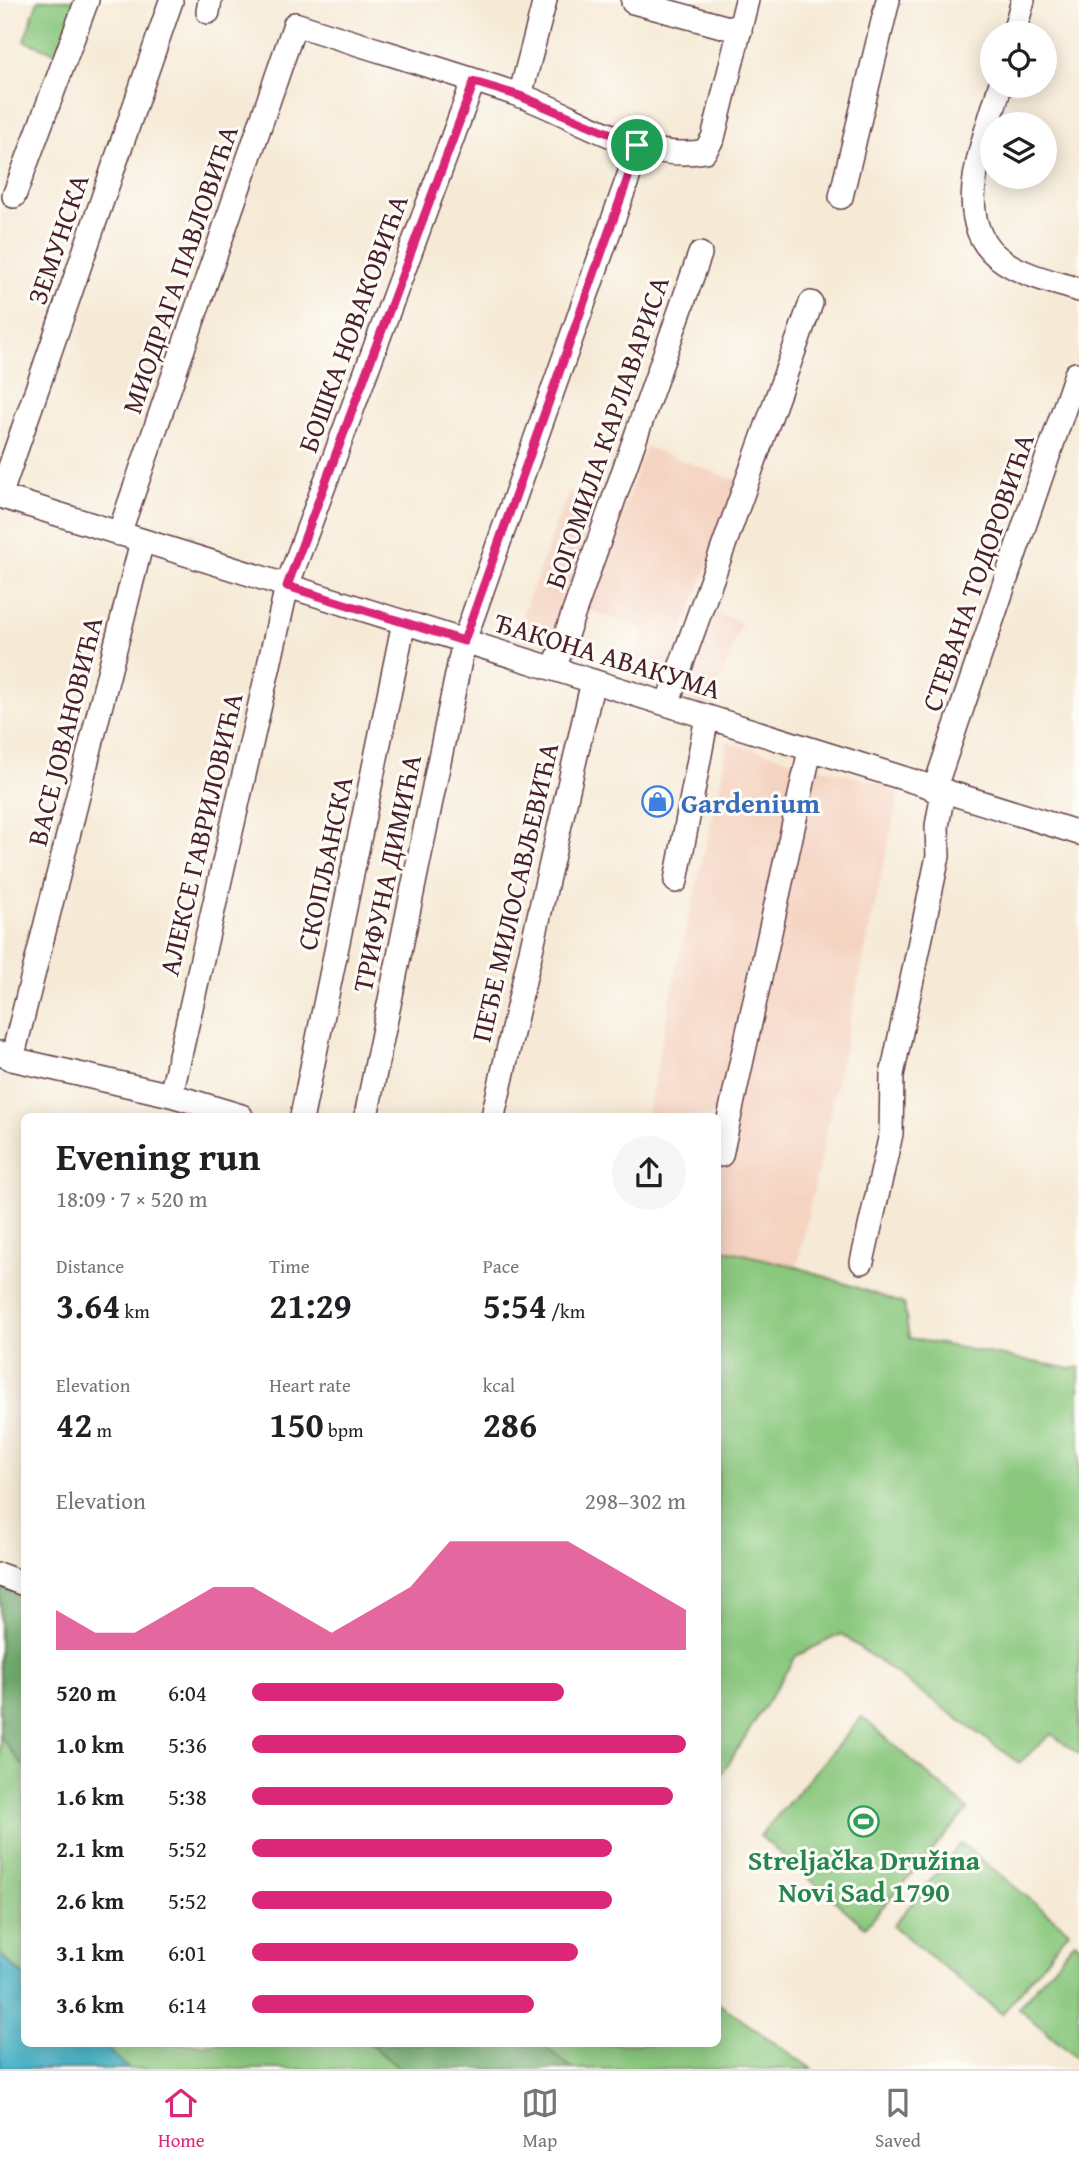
<!DOCTYPE html>
<meta charset="utf-8">
<style>
:root{--surface:#fff;--page:#f6f6f6;--text:#202124;--muted:#757577;--line:#e0e0e0;--accent:#db2777}
body{margin:0;font-family:"Gentium Book Plus",serif;background:var(--page);color:var(--text);height:100vh;display:flex;flex-direction:column;font-size:26px;white-space:nowrap}
*{box-sizing:border-box;margin:0}
p{font-size:23px;color:var(--muted)}
.icon{flex:none;width:38px;height:38px;fill:none;stroke:currentColor;stroke-width:2;stroke-linecap:round;stroke-linejoin:round}
.map{position:relative;flex:1;overflow:hidden}
.side{position:absolute;left:21px;top:1113px;width:700px;height:934px;display:flex;flex-direction:column;background:var(--surface);border-radius:10px;box-shadow:0 4px 18px #0003}
.side>*{flex:none}
.fabs{position:absolute;left:980px;top:21px;display:grid;gap:14px}
.fabs a{display:grid;place-items:center;width:77px;height:77px;border-radius:50%;background:var(--surface);box-shadow:0 4px 18px #0003;font-size:35px}
.pin{position:absolute;display:grid;place-items:center;width:60px;height:60px;color:#fff;margin:-30px;border:4px solid #fff;border-radius:50%;box-shadow:0 2px 7px #0007}
.round{display:grid;place-items:center;flex:none;width:74px;height:74px;border-radius:37px;background:var(--page)}
.headline{display:flex;align-items:center;justify-content:space-between;height:119px;padding:0 35px}
h1{font-size:38px;font-weight:600;line-height:52px}
.figures{display:grid;grid-template-columns:repeat(3,1fr);gap:10px;height:119px;padding:7px 35px}
.figures div{display:grid;align-content:center}
.figures b{font-size:35px;font-weight:600}
.figures small{font-size:19px;font-weight:400}
.figures p{font-size:19px}
.chart{height:196px;padding:14px 35px}
.chart p{display:flex;justify-content:space-between}
.chart svg{width:100%;height:126px;margin-top:7px;fill:var(--accent);opacity:.7}
ul{padding:0 35px;list-style:none;font-size:23px}
li{display:grid;grid-template-columns:112px 84px 1fr;align-items:center;height:52px}
li i{height:18px;border-radius:9px;background:var(--accent)}
.tab-bar{display:flex;justify-content:space-around;align-items:center;height:98px;border-top:2px solid var(--line);background:var(--surface);font-size:19px;color:var(--muted)}
.tab-bar a{display:grid;justify-items:center;gap:4px}
.tab-bar .active{color:var(--accent)}
.map>svg:first-child{display:block}
.built{fill:#f5d3c1}
.green{fill:#8ac87e;stroke:#6a7454;stroke-width:2}
.forest{fill:#6fac6d;stroke:#5c664c;stroke-width:2}
.water{fill:#47b2c5;stroke:#486878;stroke-width:2}
.lines{fill:none;stroke-linecap:round;stroke-linejoin:round}
.minor-casing{stroke:#643d45;stroke-width:26}
.minor{stroke:#fff;stroke-width:23}
.route-casing{stroke:#fff;stroke-width:14}
.route{stroke:#db2777;stroke-width:9}
.labels{text-anchor:middle;dominant-baseline:central;stroke-width:6;stroke-linejoin:round;paint-order:stroke}
.street-label{font-size:28px;fill:#4a1f2b;stroke:#fdfcf7}
.shop-label{font-size:28px;font-weight:bold;fill:#366cbe;stroke:#fdfcf7;text-anchor:start}
.leisure-label{font-size:28px;font-weight:bold;fill:#27864d;stroke:#fdfcf7}
</style>
<div class="map">
<svg width="1079" height="2069" viewBox="0 0 1079 2069">
<rect width="100%" height="100%" fill="#fdfcf7"/>
<filter id="ink" filterUnits="userSpaceOnUse"><feTurbulence type="fractalNoise" baseFrequency=".0143" numOctaves="2"/><feDisplacementMap in="SourceGraphic" scale="14" xChannelSelector="R" yChannelSelector="G"/><feConvolveMatrix kernelMatrix="1 2 1 2 8 2 1 2 1" color-interpolation-filters="sRGB"/></filter>
<filter id="wash" filterUnits="userSpaceOnUse"><feTurbulence type="fractalNoise" baseFrequency=".00686" numOctaves="4" result="noise"/><feDisplacementMap in="SourceGraphic" scale="28" xChannelSelector="R" yChannelSelector="G"/><feGaussianBlur stdDeviation="1.57" result="paint"/><feColorMatrix in="noise" values="0 0 0 0 0 0 0 0 0 0 0 0 0 0 0 0 0 1.4 0 .05"/><feComposite in="paint" operator="in"/></filter>
<g filter="url(#wash)">
<rect width="100%" height="100%" fill="#f6ead6"/>
<path class="built" d="M646 447 739 481 661 690 658 691 626 683 645 630 586 609Z
M568 492 602 505 546 656 512 643Z
M709 610 742 622 711 709 677 697Z
M727 742 900 789 797 1267 718 1248V1116H647L675 974 719 790Z"/>
<path class="green" d="M38 0H79L59 54 24 41Z
M718 1248 797 1267 904 1304 909 1338 1071 1369 1079 1367V1754L1051 1734 1019 1763 841 1634 796 1656 718 1780Z
M862 1717 968 1809 865 1927 760 1836Z
M0 1736 24 1767V1976L0 1955Z
M961 1843 1069 1931 1002 2014 893 1926Z
M1075 1941 1079 1945V2060L1018 2008Z
M718 2003 812 2069H573L541 2044H718Z
M101 2044H370L400 2069H129Z"/>
<path class="forest" d="M0 1587 24 1596V1767L0 1736Z
M370 2044H541L573 2069H400Z"/>
<path class="water" d="M0 1955 24 1976V2044H101L129 2069H0Z"/>
</g>
<g filter="url(#ink)">
<g class="lines">
<defs>
<path id="minor" d="M633 2 740 31
M208 12 210 0
M1014 33 1023 0
M1000 86C986 138 946 223 1003 261 1025 276 1054 282 1079 290
M520 96 545 0
M14 196 87 0
M841 197 888 0
M0 496 1079 833
M0 496 171 1
M119 534 295 24C369 48 445 70 519 95 577 115 641 164 705 151L713 138 747 0
M554 669 700 254
M667 704 811 303
M934 790 1076 374
M676 881 707 717
M0 1053 12 1059 171 1095 241 1116
M12 1059 142 541
M171 1095 287 586 473 82
M302 1116 404 622
M366 1116 464 641 629 175 637 145
M493 1116 593 681
M721 1155 810 750
M862 1262 891 1134 892 1075 938 856 937 826 943 792
M0 1575 24 1584"/>
</defs>
<use href="#minor" class="minor-casing"/>
<use href="#minor" class="minor"/>
</g>
</g>
<g class="lines" filter="url(#ink)">
<defs>
<path id="route" d="M474 82 520 96 637 145 629 175 464 641 287 586Z"/>
</defs>
<use href="#route" class="route-casing"/>
<use href="#route" class="route"/>
</g>
<defs>
<symbol id="shop-ring" viewBox="-11 -11 22 22"><circle r="9.5" fill="#fdfcf7" stroke="#3f7fe0" stroke-width="1.5"/><path d="M-5-2.5h2.3a2.7 3.5 0 0 1 5.4 0H5L5.5 6h-11ZM-1.5-2.5h3a1.5 2.3 0 0 0-3 0Z" fill="#3f7fe0"/></symbol>
<symbol id="stadium-ring" viewBox="-11 -11 22 22"><circle r="9.5" fill="#fdfcf7" stroke="#2e9e5b" stroke-width="1.5"/><path d="M0-5a6.5 5 0 1 0 0 10a6.5 5 0 1 0 0-10ZM-3.5-1.8h7v3.6h-7Z" fill="#2e9e5b"/></symbol>
</defs>
<g fill-rule="evenodd">
<use href="#shop-ring" x="640" y="784" width="35" height="35"/>
<use href="#stadium-ring" x="846" y="1804" width="35" height="35"/>
</g>
<g class="labels">
<g class="street-label">
<text transform="translate(57 239) rotate(-71)">ЗЕМУНСКА</text>
<text transform="translate(179 269) rotate(-71)">МИОДРАГА ПАВЛОВИЋА</text>
<text transform="translate(352 323) rotate(-70)">БОШКА НОВАКОВИЋА</text>
<text transform="translate(606 432) rotate(-71)">БОГОМИЛА КАРЛАВАРИСА</text>
<text transform="translate(977 572) rotate(-71)">СТЕВАНА ТОДОРОВИЋА</text>
<text transform="translate(608 655) rotate(17)">ЂАКОНА АВАКУМА</text>
<text transform="translate(64 731) rotate(-76)">ВАСЕ ЈОВАНОВИЋА</text>
<text transform="translate(200 834) rotate(-77)">АЛЕКСЕ ГАВРИЛОВИЋА</text>
<text transform="translate(324 863) rotate(-78)">СКОПЉАНСКА</text>
<text transform="translate(386 873) rotate(-78)">ТРИФУНА ДИМИЋА</text>
<text transform="translate(514 892) rotate(-77)">ПЕЂЕ МИЛОСАВЉЕВИЋА</text>
</g>
<g class="shop-label">
<text x="681" y="802">Gardenium</text>
</g>
<g class="leisure-label">
<text x="864" y="1859">Streljačka Družina<tspan x="864" dy="32">Novi Sad 1790</tspan></text>
</g>
</g>
</svg>
<div class="fabs">
<a><svg class="icon" aria-label="locate" viewBox="0 0 24 24"><circle cx="12" cy="12" r="6"/><path d="M12 2v4M12 18v4M2 12h4M18 12h4"/></svg></a>
<a><svg class="icon" aria-label="layers" viewBox="0 0 24 24"><path d="M12 4l9 5-9 5-9-5zM3 14l9 5 9-5"/></svg></a>
</div>
<div class="pin" style="left:637px;top:145px;background:#1e9e55"><svg class="icon" aria-label="arrive" viewBox="0 0 24 24"><path d="M6 21V4h12l-3 4 3 4H6"/></svg></div>
<section class="side">
<div class="headline"><div><h1>Evening run</h1><p>18:09 · 7 × 520 m</p></div><a class="round"><svg class="icon" aria-label="share" viewBox="0 0 24 24"><path d="M12 15V3M7 8l5-5 5 5M5 13v7h14v-7"/></svg></a></div>
<div class="figures">
<div><p>Distance</p><b>3.64<small> km</small></b></div>
<div><p>Time</p><b>21:29</b></div>
<div><p>Pace</p><b>5:54<small> /km</small></b></div>
</div>
<div class="figures">
<div><p>Elevation</p><b>42<small> m</small></b></div>
<div><p>Heart rate</p><b>150<small> bpm</small></b></div>
<div><p>kcal</p><b>286</b></div>
</div>
<div class="chart"><p><span>Elevation</span>298–302 m</p>
<svg viewBox="0 0 160 44" preserveAspectRatio="none"><path d="M0 44V30L10 38L20 38L30 30L40 22L50 22L60 30L70 38L80 30L90 22L100 6L110 6L120 6L130 6L140 14L150 22L160 30V44z"/></svg>
</div>
<ul>
<li><b>520 m</b>6:04<i style="width:72%"></i></li>
<li><b>1.0 km</b>5:36<i style="width:100%"></i></li>
<li><b>1.6 km</b>5:38<i style="width:97%"></i></li>
<li><b>2.1 km</b>5:52<i style="width:83%"></i></li>
<li><b>2.6 km</b>5:52<i style="width:83%"></i></li>
<li><b>3.1 km</b>6:01<i style="width:75%"></i></li>
<li><b>3.6 km</b>6:14<i style="width:65%"></i></li>
</ul>
</section>
</div>
<nav class="tab-bar">
<a class="active"><svg class="icon" aria-label="home" viewBox="0 0 24 24"><path d="M3 11l9-7 9 7M6 9v11h12V9"/></svg>Home</a>
<a><svg class="icon" aria-label="map" viewBox="0 0 24 24"><path d="M3 6l6-2 6 2 6-2v14l-6 2-6-2-6 2zM9 4v14M15 6v14"/></svg>Map</a>
<a><svg class="icon" aria-label="saved" viewBox="0 0 24 24"><path d="M7 4h10v16l-5-4-5 4z"/></svg>Saved</a>
</nav>
